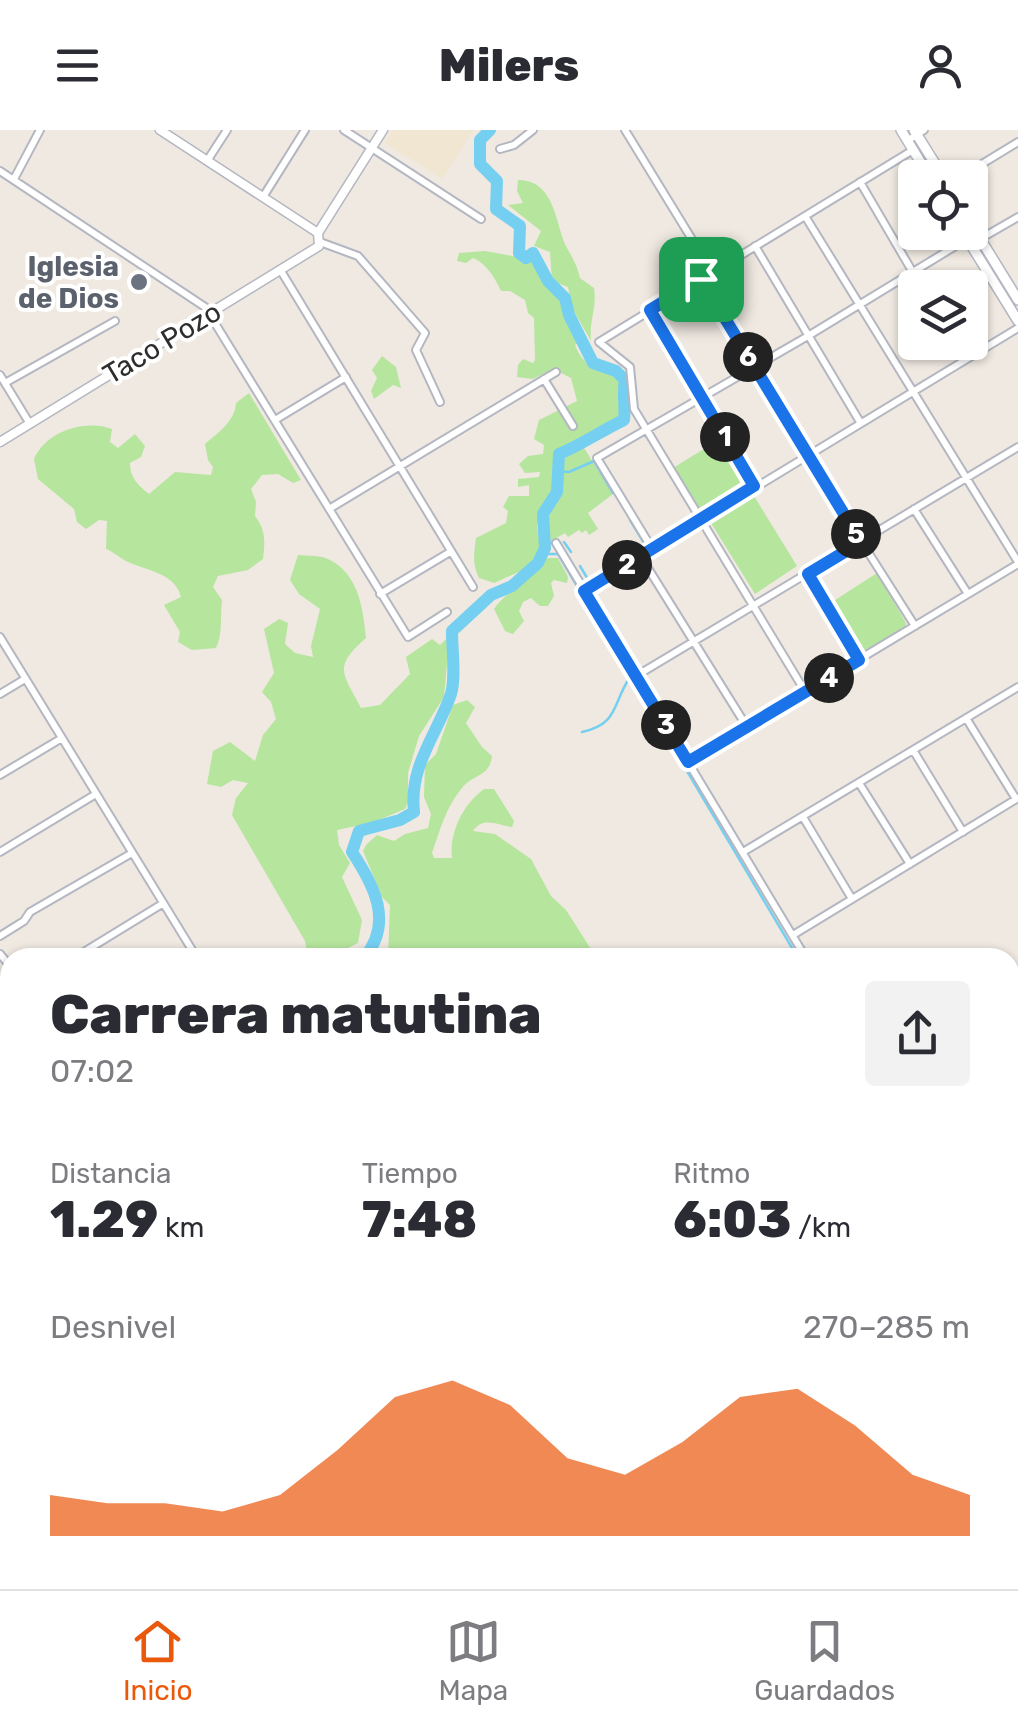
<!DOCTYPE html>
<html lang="es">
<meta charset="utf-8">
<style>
:root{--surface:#fff;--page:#f2f2f3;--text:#2b2b33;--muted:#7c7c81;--line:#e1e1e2;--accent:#ea580c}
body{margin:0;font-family:Rubik,sans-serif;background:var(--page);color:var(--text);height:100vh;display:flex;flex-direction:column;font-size:38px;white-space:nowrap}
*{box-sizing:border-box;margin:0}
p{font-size:32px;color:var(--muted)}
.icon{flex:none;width:55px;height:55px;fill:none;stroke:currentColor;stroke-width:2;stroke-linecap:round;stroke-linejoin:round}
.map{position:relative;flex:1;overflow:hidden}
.panel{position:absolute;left:0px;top:818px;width:1020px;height:642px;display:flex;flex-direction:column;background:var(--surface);border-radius:30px 30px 0 0;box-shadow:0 2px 8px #0004}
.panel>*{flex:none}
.tools{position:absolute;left:898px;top:30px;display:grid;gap:20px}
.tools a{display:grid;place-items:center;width:90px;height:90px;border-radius:10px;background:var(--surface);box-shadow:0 2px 8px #0004;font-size:50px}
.pin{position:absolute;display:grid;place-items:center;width:85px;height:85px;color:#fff;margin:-42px;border-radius:20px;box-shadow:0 5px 15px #0006}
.km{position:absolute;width:50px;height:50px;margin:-25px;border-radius:50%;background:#222;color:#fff;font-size:28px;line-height:50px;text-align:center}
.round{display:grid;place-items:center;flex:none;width:105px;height:105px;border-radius:10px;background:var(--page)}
.headline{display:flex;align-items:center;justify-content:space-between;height:170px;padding:0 50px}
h1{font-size:55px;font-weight:800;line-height:75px}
.figures{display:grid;grid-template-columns:repeat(3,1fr);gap:15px;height:170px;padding:10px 50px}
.figures div{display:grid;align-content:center}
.figures b{font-size:50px;font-weight:800}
.figures small{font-size:28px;font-weight:400}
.figures p{font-size:28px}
.chart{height:280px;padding:20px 50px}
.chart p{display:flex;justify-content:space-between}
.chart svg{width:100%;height:180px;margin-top:10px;fill:var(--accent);opacity:.7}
header{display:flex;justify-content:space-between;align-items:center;height:130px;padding:0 50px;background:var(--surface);font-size:45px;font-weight:800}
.dock{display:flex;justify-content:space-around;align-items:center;height:140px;border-top:2px solid var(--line);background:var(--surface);font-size:28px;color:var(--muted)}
.dock a{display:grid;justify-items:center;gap:5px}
.dock .on{color:var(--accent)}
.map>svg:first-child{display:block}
.education{fill:#f0e6d1}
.green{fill:#b6e59e}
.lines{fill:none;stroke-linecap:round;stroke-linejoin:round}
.stream{stroke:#75cff0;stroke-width:2.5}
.river{stroke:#75cff0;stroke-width:12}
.minor-casing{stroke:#b4b7c1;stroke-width:10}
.tertiary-casing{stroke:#b4b7c1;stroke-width:11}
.secondary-casing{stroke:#b4b7c1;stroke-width:12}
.trunk-casing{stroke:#c9c9c9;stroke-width:15}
.minor{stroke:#fff;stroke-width:6}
.tertiary{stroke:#fff;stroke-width:8}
.secondary{stroke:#fff;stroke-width:9}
.trunk{stroke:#f8ba60;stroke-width:11}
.route-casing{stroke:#fff;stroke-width:20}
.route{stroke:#1a73e8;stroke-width:12}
.worship-dot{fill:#6b7280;stroke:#fff;stroke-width:4}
.labels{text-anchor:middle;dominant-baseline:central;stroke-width:8;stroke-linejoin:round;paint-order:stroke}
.worship-label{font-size:28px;font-weight:bold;fill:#5b616d;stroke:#fff;text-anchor:end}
.street-label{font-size:28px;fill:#2e2e2e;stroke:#fff}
</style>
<header><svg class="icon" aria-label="menu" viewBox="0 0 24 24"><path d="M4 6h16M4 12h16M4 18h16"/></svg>Milers<svg class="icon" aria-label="person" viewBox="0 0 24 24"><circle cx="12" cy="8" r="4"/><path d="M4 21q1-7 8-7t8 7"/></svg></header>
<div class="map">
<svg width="1018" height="1459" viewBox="0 0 1018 1459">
<rect width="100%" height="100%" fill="#efe9e1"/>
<path class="education" d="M393 0H473L443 49 385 13Z"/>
<path class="green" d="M518 50C556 50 555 95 567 118 573 129 577 135 580 148L594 158C597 178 589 191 591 211L572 178 568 157 552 151 550 122 534 116 541 101 508 75 523 73 517 61Z
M485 121 535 130 541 150 562 169 581 211 575 215C583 236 596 239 617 244 623 255 621 276 623 289L594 302 573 319 556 325V356L537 396 541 421 523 440 494 453 479 448C472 433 474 424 476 408L506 393 508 381 503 377 509 366H529V355L518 357V349L539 347 540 342 525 343 519 334 528 326 543 324 544 315 534 309 539 290 577 271 571 248 553 239 533 249 517 247 518 235 523 229 533 233 535 230 534 188 528 183 525 170 510 161H501C495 148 487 134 473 128L466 133 457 131 459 123Z
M382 226 396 237 401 258 393 255 374 269 371 261 377 248 372 240Z
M249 263 301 350 293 353 278 344 262 345 251 359 256 372 255 386C266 400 265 412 263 429L248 440 218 446 213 457 222 470C220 486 223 504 216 518L192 520 178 512 180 502 164 475 181 467C175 443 148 441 128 432 120 428 114 422 106 419L107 391 99 390 86 399 77 392 74 379 38 349 34 329C46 301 85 289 112 299L110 312 118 318 135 304 145 316 141 327 130 333C130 348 138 355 149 364L175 342 211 345 213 337 208 330 205 314C218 303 235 291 236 273Z
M720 309 747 352 746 357 704 384 700 383 673 338Z
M584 318 613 364 588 383 598 399 589 405 586 400 582 403 579 400 568 407 565 403 548 413C541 380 557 382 561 359 562 348 560 336 561 325Z
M754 366 797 436 755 464 711 393Z
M298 425C307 426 322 425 330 430 359 445 363 479 366 508 333 537 342 542 361 578L380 575 410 544 406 527 432 509 440 515 447 508 449 512 444 567 419 606 408 643V672L405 679 374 692 337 700 339 715 350 733 342 747 362 790 358 813 330 827H308L305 811 232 685 236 668 248 653 233 650 221 657 207 654 213 621 230 612 255 631 263 605 276 589 271 572 262 562 274 543 264 499 279 489 288 493 285 514 295 523 313 527 311 516 320 479 299 464 290 450Z
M546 428H558L568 447 567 453 554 450 551 453 554 466 548 476H540L531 468 523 472 519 481 524 491 513 504 505 501 494 479C508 458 534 450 546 428Z
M877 443 906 493 905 497 863 524 858 523 829 474Z
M467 570 475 577 466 593 482 617 492 626C490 647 473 644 462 658 446 677 440 700 432 723L434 728H452C449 703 463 674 484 659H494L514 691 512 697C497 695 483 686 473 701L495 704 531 729 551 766 566 780 596 827H388L390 775 382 767 363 721 366 715 377 705 394 711 405 704 428 698 431 684 424 667 425 635 436 624 453 575Z
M228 1450H368L363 1459H221Z"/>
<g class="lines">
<path class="stream" d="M557 341 569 342 594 331 613 363
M630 390 644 413V421L636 426
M564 412 571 422
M545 415 558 410
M542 424H558L798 828
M626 432 627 431
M580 436 589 451 609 442
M611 441 622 434
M582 602C619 594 612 574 630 547"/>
<path class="river" d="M364 828C394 793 374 755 352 722L359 701 400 690 414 682C409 635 437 605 451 564 456 547 452 520 452 501L491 465 512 456 538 433 545 418 543 384 557 362 559 324C581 315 601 301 624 290 626 276 622 265 625 250L616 241 593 233 569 185 565 168 548 151 533 123 526 128 519 123 520 96 496 79 497 51 480 34V10L490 0
M414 1459 423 1450"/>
<defs>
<path id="minor" d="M344 0 481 89
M625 0 712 142
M907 11 924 0
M500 19 514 15 533 0
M207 31 227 0
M0 41 205 177 408 507 447 482
M959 48 1018 12
M14 49 40 0
M860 52 922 158
M263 67 305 0
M805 86 1018 432
M320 112 358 126 425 203 416 220 440 272
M755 116 860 292
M281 141 473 457
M701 149 807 326 915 496
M650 180 754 356
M955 212 965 228
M0 245 30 294
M544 249 573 296
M5 253 115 191
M275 290 346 247
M329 379 556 242
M914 379 968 464
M556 413 806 828
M653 420 597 328 808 206 967 109H980L1018 87
M641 427 747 597
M808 444 859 530
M585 461 1018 198
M380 464 450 422
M0 507 197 828
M636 546 1018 317
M806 563 634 279 630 237 599 212 913 20
M0 564 25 549
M966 588 1016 669
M913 620 963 702
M688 632 1018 434
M0 645 62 608
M859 653 910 734
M803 687 852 769
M0 722 96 664
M743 722 1018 557
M793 805 1018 668
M0 806 24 791 30 782 132 723
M0 824 10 836
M74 828 162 774
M1010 1370 1018 1364
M735 1450 741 1459 756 1450
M613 1459 627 1450"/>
<path id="tertiary" d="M318 103 383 0
M0 312 319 116 318 103 160 0
M1010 942 1018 944
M0 1009 10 1007
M1010 1029 1018 1031
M1010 1052 1018 1047
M0 1096 10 1094
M574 1450 580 1459"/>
<path id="secondary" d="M901 0 930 48
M914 0 944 48
M970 92 1018 170
M963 102 1018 191"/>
<path id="trunk" d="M1010 972 1018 975
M1010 1000 1018 1003
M0 1042 10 1039
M0 1068 10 1066"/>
</defs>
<use href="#minor" class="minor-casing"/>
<use href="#tertiary" class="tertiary-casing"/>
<use href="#secondary" class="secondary-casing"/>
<use href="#trunk" class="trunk-casing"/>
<use href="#minor" class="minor"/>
<use href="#tertiary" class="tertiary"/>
<use href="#secondary" class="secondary"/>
<use href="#trunk" class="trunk"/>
</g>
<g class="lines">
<defs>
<path id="route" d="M701 149 861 412 808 444 859 530 688 632 584 461 754 356 650 180Z"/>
</defs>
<use href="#route" class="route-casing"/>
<use href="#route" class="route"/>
</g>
<circle class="worship-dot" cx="139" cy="152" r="10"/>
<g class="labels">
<g class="worship-label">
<text x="119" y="136">Iglesia<tspan x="119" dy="32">de Dios</tspan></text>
</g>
<g class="street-label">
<text transform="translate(162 213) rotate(-31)">Taco Pozo</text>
</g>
</g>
</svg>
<div class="tools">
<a><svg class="icon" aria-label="locate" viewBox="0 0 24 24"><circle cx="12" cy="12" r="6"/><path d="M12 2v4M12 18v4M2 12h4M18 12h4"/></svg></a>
<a><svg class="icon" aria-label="layers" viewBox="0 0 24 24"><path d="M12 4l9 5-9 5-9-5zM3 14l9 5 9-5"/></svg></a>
</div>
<div class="pin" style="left:701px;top:149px;background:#1e9e55"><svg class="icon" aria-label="arrive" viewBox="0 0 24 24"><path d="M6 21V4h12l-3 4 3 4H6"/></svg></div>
<b class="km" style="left:725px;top:307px">1</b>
<b class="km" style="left:627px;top:435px">2</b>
<b class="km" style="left:666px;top:595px">3</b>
<b class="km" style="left:829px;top:548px">4</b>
<b class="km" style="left:856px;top:404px">5</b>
<b class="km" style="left:748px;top:227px">6</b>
<section class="panel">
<div class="headline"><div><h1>Carrera matutina</h1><p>07:02</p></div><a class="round"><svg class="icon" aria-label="share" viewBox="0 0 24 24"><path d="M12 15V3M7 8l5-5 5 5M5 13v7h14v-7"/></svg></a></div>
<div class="figures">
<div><p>Distancia</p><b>1.29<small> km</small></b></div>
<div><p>Tiempo</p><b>7:48</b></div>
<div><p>Ritmo</p><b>6:03<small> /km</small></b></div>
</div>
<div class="chart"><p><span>Desnivel</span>270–285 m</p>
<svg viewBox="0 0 160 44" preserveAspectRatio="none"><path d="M0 44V34L10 36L20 36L30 38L40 34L50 23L60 10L70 6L80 12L90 25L100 29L110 21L120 10L130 8L140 17L150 29L160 34V44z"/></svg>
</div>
</section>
</div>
<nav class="dock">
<a class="on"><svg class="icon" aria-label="home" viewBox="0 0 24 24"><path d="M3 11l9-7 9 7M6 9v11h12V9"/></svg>Inicio</a>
<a><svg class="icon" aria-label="map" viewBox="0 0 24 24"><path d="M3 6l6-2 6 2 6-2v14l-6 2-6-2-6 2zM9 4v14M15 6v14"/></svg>Mapa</a>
<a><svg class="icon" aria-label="saved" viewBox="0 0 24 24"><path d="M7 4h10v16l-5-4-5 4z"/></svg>Guardados</a>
</nav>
